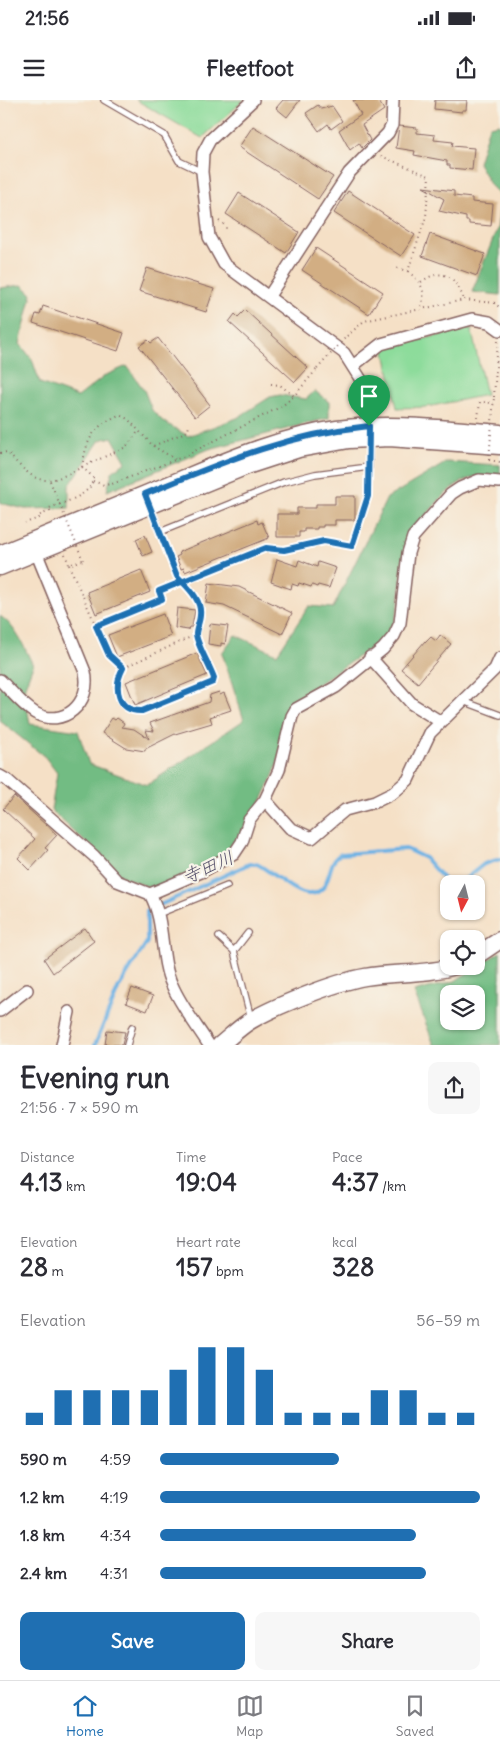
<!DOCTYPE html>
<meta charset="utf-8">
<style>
:root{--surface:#fff;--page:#f7f7f7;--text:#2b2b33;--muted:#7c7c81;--line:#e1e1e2;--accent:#1f6fb2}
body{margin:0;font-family:Delius,"Klee One",sans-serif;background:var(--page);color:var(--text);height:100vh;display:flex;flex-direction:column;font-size:19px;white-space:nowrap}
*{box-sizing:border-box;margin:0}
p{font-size:16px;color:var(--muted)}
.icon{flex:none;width:28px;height:28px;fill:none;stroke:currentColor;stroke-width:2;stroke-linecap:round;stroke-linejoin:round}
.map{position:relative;height:945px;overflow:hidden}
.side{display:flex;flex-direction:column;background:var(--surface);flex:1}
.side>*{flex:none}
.needle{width:32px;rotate:187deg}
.controls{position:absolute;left:440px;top:775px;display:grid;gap:10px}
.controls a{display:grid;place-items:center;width:45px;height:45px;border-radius:10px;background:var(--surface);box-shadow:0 1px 4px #0004;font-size:25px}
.pin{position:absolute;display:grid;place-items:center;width:42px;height:42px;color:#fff;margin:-51px -21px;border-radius:50% 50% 50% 0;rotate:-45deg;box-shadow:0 0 5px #0007}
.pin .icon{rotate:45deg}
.round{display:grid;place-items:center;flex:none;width:52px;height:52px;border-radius:10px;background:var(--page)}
.head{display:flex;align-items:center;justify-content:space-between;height:85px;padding:0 20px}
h1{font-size:28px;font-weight:800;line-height:38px}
.figures{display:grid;grid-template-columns:repeat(3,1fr);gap:8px;height:85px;padding:5px 20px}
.figures div{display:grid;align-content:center}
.figures b{font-size:25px;font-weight:800}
.figures small{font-size:14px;font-weight:400}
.figures p{font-size:14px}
.chart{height:140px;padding:10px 20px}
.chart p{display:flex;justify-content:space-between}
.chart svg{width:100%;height:90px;margin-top:5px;stroke:var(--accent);stroke-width:6}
.action{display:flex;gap:10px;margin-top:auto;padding:10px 20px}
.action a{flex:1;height:58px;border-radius:10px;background:var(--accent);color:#fff;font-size:20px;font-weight:800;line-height:58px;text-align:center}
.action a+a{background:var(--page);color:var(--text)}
ul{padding:0 20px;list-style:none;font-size:16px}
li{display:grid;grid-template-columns:80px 60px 1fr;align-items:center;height:38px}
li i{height:12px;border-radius:6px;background:var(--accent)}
.status{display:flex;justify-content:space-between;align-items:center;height:35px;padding:0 25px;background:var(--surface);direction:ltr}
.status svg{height:14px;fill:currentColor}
header{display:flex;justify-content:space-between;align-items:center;height:65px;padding:0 20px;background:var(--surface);font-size:22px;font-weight:800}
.tab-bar{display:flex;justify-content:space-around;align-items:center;height:70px;border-top:1px solid var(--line);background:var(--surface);font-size:14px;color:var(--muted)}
.tab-bar a{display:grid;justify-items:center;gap:2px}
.tab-bar .current{color:var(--accent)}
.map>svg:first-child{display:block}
.green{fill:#8ddc9b;stroke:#6c7e63}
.forest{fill:#72bc83;stroke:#5e6e57;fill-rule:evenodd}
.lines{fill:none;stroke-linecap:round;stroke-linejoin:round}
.stream{stroke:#6eb2e4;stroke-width:4}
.building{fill:#d2ae83}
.lane-casing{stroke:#866361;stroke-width:8}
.street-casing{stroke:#866361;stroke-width:14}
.secondary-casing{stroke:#866361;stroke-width:19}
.path{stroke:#866361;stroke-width:2;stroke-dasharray:1 4;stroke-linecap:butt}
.lane{stroke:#fff;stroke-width:5.5}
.street{stroke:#fff;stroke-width:11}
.secondary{stroke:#fff;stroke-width:16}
.path-bridge{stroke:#866361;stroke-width:2;stroke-dasharray:1 4;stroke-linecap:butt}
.route-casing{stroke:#fff;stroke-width:10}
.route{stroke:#1f6fb2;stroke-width:6}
.labels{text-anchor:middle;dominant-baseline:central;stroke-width:4.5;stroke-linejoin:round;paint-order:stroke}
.water-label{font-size:18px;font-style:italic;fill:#57526c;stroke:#f7f3e8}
</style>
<div class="status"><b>21:56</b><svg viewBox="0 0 49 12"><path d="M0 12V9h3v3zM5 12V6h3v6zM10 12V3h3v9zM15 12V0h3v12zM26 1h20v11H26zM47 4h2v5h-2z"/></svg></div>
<header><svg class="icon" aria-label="menu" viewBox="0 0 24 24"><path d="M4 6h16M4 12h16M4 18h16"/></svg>Fleetfoot<svg class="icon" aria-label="share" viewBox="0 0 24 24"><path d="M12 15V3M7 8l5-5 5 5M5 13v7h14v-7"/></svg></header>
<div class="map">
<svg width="500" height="945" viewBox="0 0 500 945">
<rect width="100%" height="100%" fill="#f7f3e8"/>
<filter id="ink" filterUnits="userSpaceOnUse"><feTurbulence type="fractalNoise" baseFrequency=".02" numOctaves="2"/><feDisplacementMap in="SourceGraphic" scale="10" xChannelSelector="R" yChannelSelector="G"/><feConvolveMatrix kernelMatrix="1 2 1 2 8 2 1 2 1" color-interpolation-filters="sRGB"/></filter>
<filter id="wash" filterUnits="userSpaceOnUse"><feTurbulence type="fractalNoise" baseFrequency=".0096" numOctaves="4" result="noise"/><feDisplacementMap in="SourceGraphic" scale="20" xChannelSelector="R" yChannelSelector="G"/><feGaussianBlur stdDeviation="1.12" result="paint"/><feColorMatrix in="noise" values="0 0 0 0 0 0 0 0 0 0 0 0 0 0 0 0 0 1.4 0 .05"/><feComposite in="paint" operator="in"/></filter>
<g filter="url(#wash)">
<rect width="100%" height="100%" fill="#f5e0c6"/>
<path class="green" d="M136 0H244L202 38Z
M471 228 486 295 427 307 397 308 384 248Z"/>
<path class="forest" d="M500 24V95L491 86 478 63 489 26Z
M500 108V195L472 192 497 129Z
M22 185 32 194 20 244 32 259 40 283 78 297 106 275 127 266 144 290 152 310 164 322 188 336 237 318 270 297 280 295 306 299 315 291 329 302V318L209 349 107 391 112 372 126 362 112 337 100 340 69 386V408L25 409 0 403V188Z
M447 362 500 365V376C461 372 447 391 424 418 419 424 410 432 407 440 397 471 407 513 383 540L297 598C281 614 283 641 278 662 273 680 248 730 236 743 218 762 177 779 153 789L121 776 51 710 57 673 45 657 0 621V516C16 526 25 549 33 565L24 589 30 624 78 631 89 664 147 685 244 620 222 553 235 535 277 554 309 506 333 508 387 398Z
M500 852V945H434L414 892 455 881ZM449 894H476V921H449Z"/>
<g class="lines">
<path class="stream" d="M95 945 119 887 147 842V811L249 764H257C271 771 295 795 310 794 334 792 325 761 341 754L406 749 425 758 446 782 452 784 460 783 484 764 500 759"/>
</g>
<g id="blocks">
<path class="building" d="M283 0H300L287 17 276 8Z
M353 0H378L384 10 362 25 370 40 362 48 359 43 350 50 339 30 361 15Z
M435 0H467L466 10H462V12L434 9Z
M318 5 321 9 332 6 342 21 331 29 328 24 319 31 306 13Z
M253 26 333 77 318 99 239 47Z
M399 26 417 28V33L435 35 434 40 453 42 452 46 474 48 472 70 450 68V65H447V61L414 55 415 51 396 48Z
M423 87 454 91V96L472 98V102L493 104 491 126 469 124V121H466V117L439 111 444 99Z
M348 91 415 135 401 156 334 113Z
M239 93 299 132 286 153 226 114Z
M430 134 485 154 477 176 422 156Z
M316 148 383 192 369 214 302 170Z
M147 168 214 189 206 212 139 191Z
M43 206 124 233 118 251 33 223 36 214 40 215Z
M245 210 308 268 295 282 229 222 235 214 238 217Z
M158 238 210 305 195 317 139 246 148 240 151 243Z
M335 396H355V420H335V425H323V427H317V429H304V432H299V437H277V414H297V408H316V404H335Z
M257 420 258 424 262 422 269 438 185 472 184 468 181 469 176 457 180 455 179 452Z
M145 435 152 452 143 456 136 439Z
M277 459 297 466 299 460 317 467 318 462 336 468 329 488 318 485 317 487 312 485 311 487 299 483 298 486 292 484 291 489 271 482Z
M141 470 150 492 96 514 87 492Z
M209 483 239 487 292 513 282 534 224 506 206 503Z
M177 508 195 510 192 527H189L188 530 175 528Z
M163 514 171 536 117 557 108 535Z
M210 524 228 526 225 544 221 543V546L208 544Z
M440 535 451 544 418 583 401 569 425 541 426 542 431 537 436 541Z
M197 553 207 575 135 605 126 582Z
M219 592 220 595 224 593 231 610 210 617 212 623 175 634 145 649V651L126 648 102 633 112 618 115 620 117 618 124 623 122 627 134 629 149 639 146 630 154 631 150 623 209 602 210 595Z
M14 696 57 735 45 748 48 750 30 770 18 758 35 739 3 709Z
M85 828 94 841 53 873 44 859Z
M132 888 153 896 147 911 126 903Z
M107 930 125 932 122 945H105Z"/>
</g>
</g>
<g filter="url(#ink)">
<use href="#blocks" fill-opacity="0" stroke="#866361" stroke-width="1"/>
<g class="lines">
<defs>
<path id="lane" d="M104 0 164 35 179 61 202 72
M150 407 160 432 284 382 315 374 369 367V341
M463 601 500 615
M158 814 227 786
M248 833 234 851 251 919
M219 837 234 851
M127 945 132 927"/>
<path id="street" d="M253 0 210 40 203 53 202 72 209 137 224 164 344 253 363 283 368 306 369 332
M269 196 349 73 388 33 392 25 393 0
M354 265 381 244 472 219 489 222 500 230
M370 557 412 604 441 622
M0 580C11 591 22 605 35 613 63 629 92 603 85 572L34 447
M0 676 7 680 94 756 117 781 150 794C166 822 159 857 172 885 181 906 197 926 209 945
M265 700 290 728 312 738 345 710 375 702 393 693 408 680 430 633 495 569 500 558
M150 794 201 772 234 754 242 742 249 720 265 700 279 670 292 616 296 609 336 587 383 549 394 536 400 523 408 453 413 437 451 394 460 388 479 380 500 382
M0 911 27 890
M62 945 69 912"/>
<path id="secondary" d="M0 454C59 430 117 406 175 382 228 360 280 337 337 329 391 322 446 329 500 333
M0 467 247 366 299 349 349 340 389 338 500 346
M476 856 500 840
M220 945C230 937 240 927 250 921 275 906 336 882 365 877 396 872 425 875 456 866"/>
</defs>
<use href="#lane" class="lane-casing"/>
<use href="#street" class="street-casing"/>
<use href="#secondary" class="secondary-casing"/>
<path class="path" d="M381 56 429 76 426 117 408 171 397 168
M219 121 226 126V130
M408 171C421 183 428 191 420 209
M421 182C443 166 456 177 464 200
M347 236 364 221 464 200 496 203 500 209
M271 284 280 285 294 296 317 269
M494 297 498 241
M478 318 480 302 494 303
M153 346 175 359
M0 353 7 352C36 384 43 388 82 367L93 377C94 395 62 403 49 408L50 411 38 416 39 418 25 423
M489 360 500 362
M82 367C87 339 92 327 119 315L128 319 153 346 188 331 189 325
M82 367 126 347 138 332
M93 381 104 385 112 384 185 356 282 306 294 296
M163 439 177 476 199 501 201 511 199 526 193 536 123 568C113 587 117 612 142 611L213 582 214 578 196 533
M65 454 69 465 83 460
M69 465 109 555 123 568
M96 526 162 499 159 491 266 448 284 450 324 441 352 446 367 396 368 375"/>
<use href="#lane" class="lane"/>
<use href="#street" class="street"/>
<use href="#secondary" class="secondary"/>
<path class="path-bridge" d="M317 269 347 236
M489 360 494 297
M50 381 83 460"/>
</g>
</g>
<g class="lines" filter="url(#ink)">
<defs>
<path id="route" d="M369 326 368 396 352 446 324 441 284 450 266 448 159 491 162 499 96 526 109 555 123 568C113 587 117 612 142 611L213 582 214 578C210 566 197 545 196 534 196 529 200 521 200 515 202 499 187 487 177 476L145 394C223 362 284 335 369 326"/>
</defs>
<use href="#route" class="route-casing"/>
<use href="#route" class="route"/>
</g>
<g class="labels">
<g class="water-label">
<text transform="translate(208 767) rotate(-24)">寺田川</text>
</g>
</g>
</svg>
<div class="controls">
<a><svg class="needle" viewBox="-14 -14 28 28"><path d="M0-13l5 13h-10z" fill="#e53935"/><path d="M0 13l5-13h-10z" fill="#7c7c81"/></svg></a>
<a><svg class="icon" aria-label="locate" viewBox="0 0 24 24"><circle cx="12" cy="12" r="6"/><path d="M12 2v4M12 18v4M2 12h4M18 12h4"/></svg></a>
<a><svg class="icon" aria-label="layers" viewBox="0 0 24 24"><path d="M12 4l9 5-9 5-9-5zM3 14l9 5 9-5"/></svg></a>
</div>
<div class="pin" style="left:369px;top:326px;background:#1e9e55"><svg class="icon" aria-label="arrive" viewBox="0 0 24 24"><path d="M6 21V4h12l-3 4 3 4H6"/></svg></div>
</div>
<section class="side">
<div class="head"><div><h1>Evening run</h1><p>21:56 · 7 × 590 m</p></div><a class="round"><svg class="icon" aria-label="share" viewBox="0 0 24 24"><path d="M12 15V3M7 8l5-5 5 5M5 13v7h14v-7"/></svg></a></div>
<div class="figures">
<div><p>Distance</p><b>4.13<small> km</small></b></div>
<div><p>Time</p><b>19:04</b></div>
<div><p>Pace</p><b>4:37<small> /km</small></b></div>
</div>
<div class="figures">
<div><p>Elevation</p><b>28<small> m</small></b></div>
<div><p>Heart rate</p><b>157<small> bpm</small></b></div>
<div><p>kcal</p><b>328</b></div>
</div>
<div class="chart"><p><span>Elevation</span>56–59 m</p>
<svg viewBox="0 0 160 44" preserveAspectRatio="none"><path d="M5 44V38M15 44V27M25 44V27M35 44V27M45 44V27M55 44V17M65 44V6M75 44V6M85 44V17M95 44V38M105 44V38M115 44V38M125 44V27M135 44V27M145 44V38M155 44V38"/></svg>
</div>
<ul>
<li><b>590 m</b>4:59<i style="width:56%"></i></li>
<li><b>1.2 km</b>4:19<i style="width:100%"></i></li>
<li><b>1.8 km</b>4:34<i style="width:80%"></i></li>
<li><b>2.4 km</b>4:31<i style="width:83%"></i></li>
</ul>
<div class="action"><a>Save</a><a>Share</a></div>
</section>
<nav class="tab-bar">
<a class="current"><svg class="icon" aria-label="home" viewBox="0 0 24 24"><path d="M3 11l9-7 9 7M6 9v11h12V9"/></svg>Home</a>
<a><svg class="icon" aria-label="map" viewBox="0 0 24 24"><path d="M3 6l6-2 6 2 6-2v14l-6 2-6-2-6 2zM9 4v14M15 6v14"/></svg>Map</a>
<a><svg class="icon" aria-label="saved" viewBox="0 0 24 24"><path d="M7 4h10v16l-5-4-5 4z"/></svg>Saved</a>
</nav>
